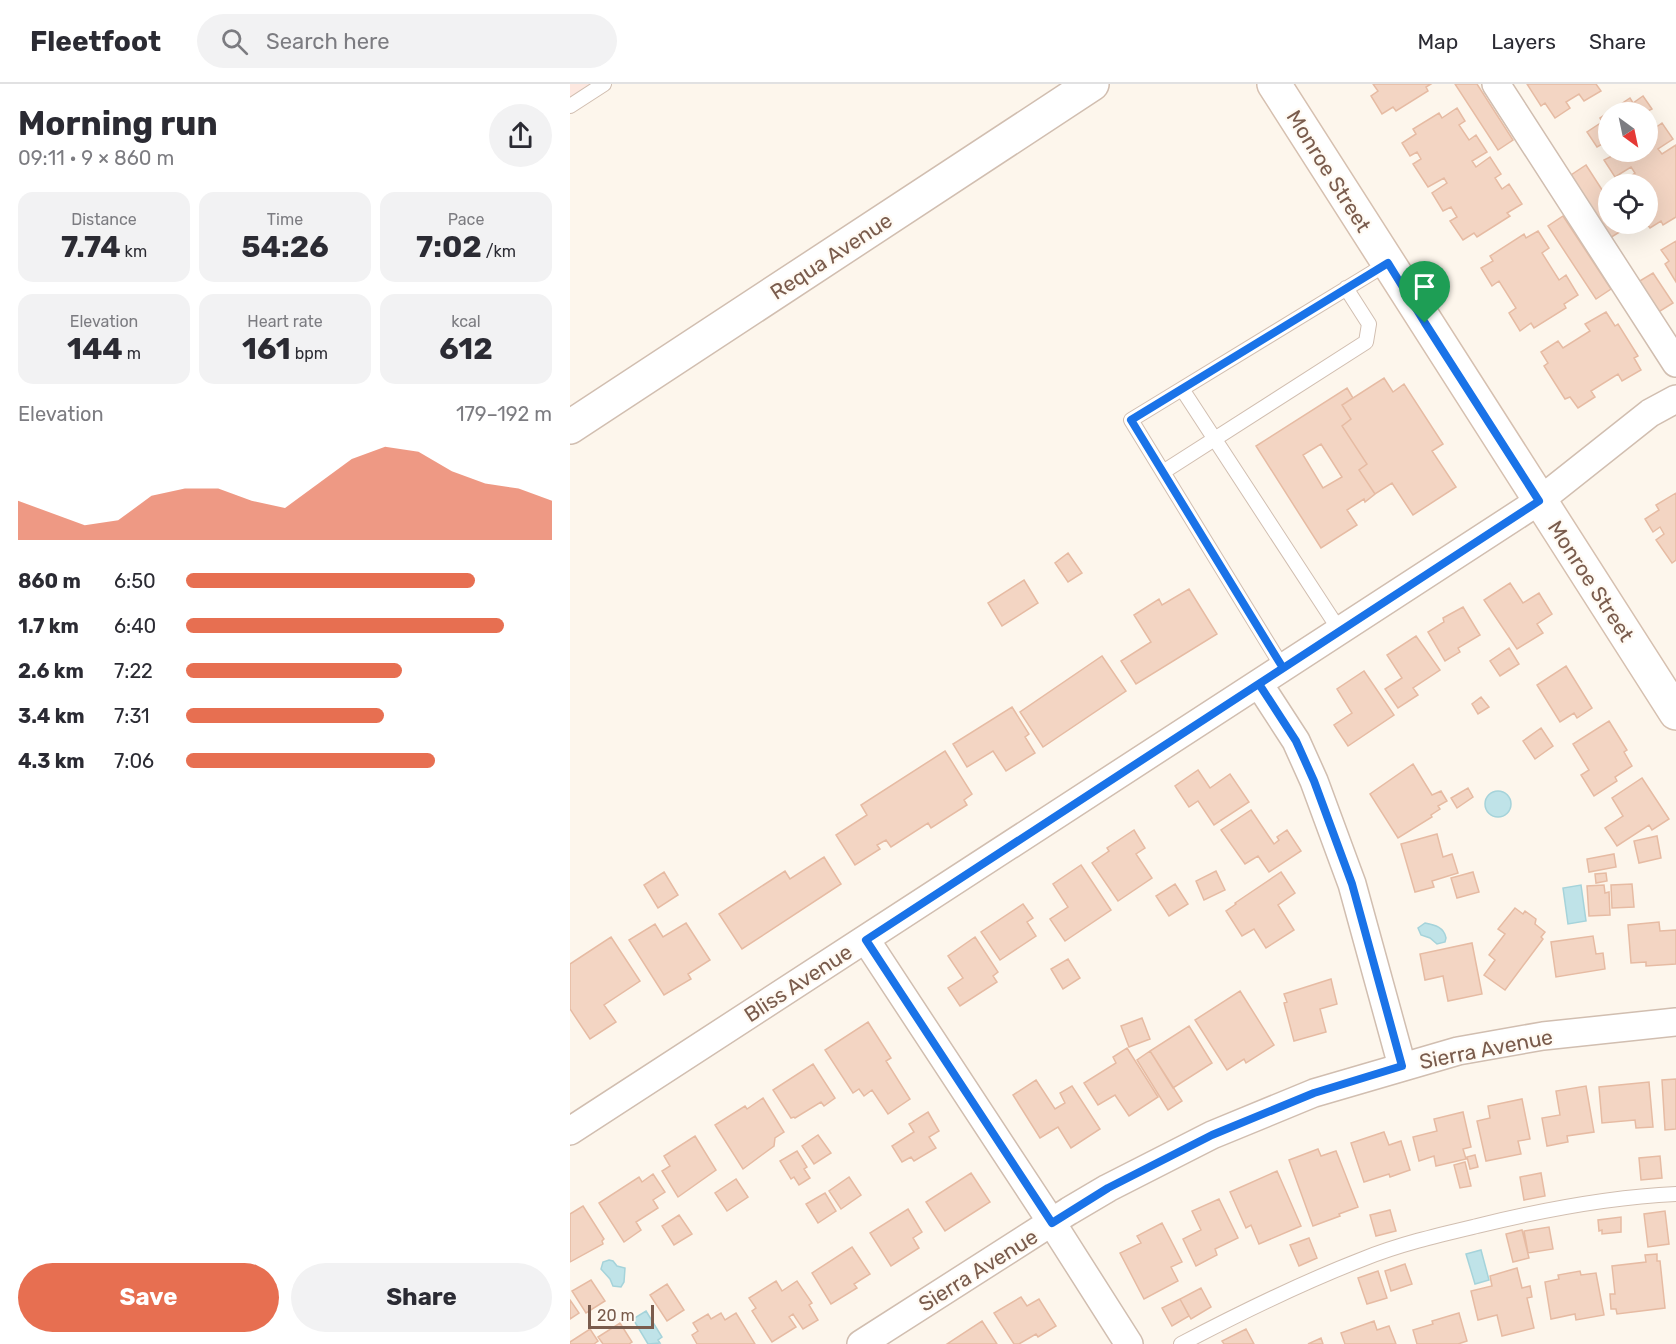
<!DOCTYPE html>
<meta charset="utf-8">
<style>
:root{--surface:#fff;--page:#f2f2f3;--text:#2b2b33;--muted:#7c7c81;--line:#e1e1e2;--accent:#e76f51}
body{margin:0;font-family:Rubik,sans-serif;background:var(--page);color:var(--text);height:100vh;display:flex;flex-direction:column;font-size:22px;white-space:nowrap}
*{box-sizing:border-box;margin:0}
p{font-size:20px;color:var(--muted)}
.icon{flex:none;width:33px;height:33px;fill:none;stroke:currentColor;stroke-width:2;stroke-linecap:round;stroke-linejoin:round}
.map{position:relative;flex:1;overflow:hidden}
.panel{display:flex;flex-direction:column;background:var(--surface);width:570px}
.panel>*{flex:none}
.needle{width:39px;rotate:147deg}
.controls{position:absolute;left:1028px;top:18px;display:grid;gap:12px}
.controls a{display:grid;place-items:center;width:60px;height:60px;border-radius:50%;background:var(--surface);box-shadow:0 6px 24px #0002;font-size:30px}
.scale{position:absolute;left:18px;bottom:15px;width:66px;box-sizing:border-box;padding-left:6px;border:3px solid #7a5c4d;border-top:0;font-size:16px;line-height:21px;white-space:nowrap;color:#7a5c4d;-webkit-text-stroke:4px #fffaf3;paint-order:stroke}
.pin{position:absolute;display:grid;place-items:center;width:51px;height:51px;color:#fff;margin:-62px -26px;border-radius:50% 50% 50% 0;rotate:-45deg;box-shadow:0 0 6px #0007}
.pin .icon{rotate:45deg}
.round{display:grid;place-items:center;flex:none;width:63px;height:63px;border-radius:32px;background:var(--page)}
.headline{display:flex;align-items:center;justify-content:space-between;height:102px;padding:0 18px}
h1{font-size:33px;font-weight:700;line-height:45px}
.figures{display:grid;grid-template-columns:repeat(3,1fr);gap:9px;height:102px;padding:6px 18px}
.figures div{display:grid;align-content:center;border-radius:15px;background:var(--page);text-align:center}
.figures b{font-size:30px;font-weight:700}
.figures small{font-size:16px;font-weight:400}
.figures p{font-size:16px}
.chart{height:168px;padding:12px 18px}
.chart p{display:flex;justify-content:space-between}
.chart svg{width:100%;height:108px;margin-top:6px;fill:var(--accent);opacity:.7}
.cta{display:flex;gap:12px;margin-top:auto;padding:12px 18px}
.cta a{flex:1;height:69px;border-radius:36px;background:var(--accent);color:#fff;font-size:24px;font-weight:700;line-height:69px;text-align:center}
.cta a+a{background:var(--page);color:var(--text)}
ul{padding:0 18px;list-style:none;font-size:20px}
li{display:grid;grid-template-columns:96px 72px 1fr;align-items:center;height:45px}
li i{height:15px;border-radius:8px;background:var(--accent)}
header{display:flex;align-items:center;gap:36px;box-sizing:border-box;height:84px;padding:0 30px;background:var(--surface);border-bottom:2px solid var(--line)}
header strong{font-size:28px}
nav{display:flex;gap:33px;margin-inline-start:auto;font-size:21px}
.search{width:420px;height:54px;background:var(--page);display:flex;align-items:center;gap:15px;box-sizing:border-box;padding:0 21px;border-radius:33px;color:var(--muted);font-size:22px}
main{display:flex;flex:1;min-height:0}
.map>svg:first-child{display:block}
.commercial{fill:#fde8e0}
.water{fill:#bfe3e8;stroke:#a5d3da;stroke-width:1.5}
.building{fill:#f3d5c3;stroke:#e6bba3;stroke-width:1.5;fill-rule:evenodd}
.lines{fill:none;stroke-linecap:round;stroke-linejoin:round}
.service-casing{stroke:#d1beb0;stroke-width:16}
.minor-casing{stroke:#d1beb0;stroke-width:30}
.tertiary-casing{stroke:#d1beb0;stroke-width:36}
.secondary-casing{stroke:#d6c0b0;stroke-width:36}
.service{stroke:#fff;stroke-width:14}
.minor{stroke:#fff;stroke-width:27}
.tertiary{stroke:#fff;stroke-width:33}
.secondary{stroke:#fff;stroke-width:33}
.route-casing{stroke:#fff;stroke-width:12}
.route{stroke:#1a73e8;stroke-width:8}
.labels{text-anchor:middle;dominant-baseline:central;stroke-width:4.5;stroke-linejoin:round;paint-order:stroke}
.street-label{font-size:21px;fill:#7a5c4d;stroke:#fffaf3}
</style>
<header>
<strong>Fleetfoot</strong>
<div class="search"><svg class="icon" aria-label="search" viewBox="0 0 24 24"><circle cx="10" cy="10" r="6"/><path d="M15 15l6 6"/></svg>Search here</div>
<nav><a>Map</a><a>Layers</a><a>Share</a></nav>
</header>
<main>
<section class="panel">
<div class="headline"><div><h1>Morning run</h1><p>09:11 · 9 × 860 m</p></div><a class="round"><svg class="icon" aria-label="share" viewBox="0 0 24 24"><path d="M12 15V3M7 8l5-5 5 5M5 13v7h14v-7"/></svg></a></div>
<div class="figures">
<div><p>Distance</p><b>7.74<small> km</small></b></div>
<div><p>Time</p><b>54:26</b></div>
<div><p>Pace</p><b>7:02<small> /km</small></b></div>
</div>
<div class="figures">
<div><p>Elevation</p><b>144<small> m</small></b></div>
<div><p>Heart rate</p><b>161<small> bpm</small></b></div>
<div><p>kcal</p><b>612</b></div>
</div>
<div class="chart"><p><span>Elevation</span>179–192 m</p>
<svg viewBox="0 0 160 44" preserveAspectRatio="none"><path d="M0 44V28L10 33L20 38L30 36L40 26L50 23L60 23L70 28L80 31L90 21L100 11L110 6L120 8L130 16L140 21L150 23L160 28V44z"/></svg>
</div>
<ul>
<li><b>860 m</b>6:50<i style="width:79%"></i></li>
<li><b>1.7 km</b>6:40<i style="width:87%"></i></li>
<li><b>2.6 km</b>7:22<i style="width:59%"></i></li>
<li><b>3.4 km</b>7:31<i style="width:54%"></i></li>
<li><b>4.3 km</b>7:06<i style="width:68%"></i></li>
</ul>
<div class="cta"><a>Save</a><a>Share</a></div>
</section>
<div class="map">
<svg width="1106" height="1260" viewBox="0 0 1106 1260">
<rect width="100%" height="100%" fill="#fdf6ec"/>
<path class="commercial" d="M0 0H34L0 22Z"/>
<path class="water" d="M915 720a13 13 0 1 1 26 0a13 13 0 1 1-26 0Z
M1011 801 1016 837 998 840 993 804Z
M855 839C865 841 874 843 876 854L875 858 867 860 860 854 851 851 848 844Z
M911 1166 919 1196 905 1200 896 1170Z
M39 1176 43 1177 47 1182 55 1184 54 1198 51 1203 43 1202 40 1195 31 1185 33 1178Z
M76 1227 92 1253 88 1256 90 1259 78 1260 63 1235Z"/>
<path class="building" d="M803 0H861L856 3 858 7 826 27 823 23 812 30 801 12 808 7Z
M885 0H907L943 56 928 66Z
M957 0H1026L1031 7 1014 17 1009 10 996 18 1000 24 985 34 975 19 971 22Z
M1073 12 1082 25 1076 28H1038V66L1034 59 1027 63 1017 48 1032 38 1030 34 1060 14 1063 19Z
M887 24 895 37 889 41 899 56 906 51 917 68 902 77 906 83 920 73 931 90 925 94 932 105 939 100 952 120 937 129 940 132 907 153 904 149 893 156 880 137 887 133 881 123 873 127 862 109 877 99 874 94 858 103 843 80 851 75 847 68 840 72 832 59 846 50 843 45 869 29 872 34Z
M1077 31 1085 44 1092 39 1103 55 1088 65 1092 70 1106 61V133L1093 141 1091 137 1080 144 1077 140V100H1050L1065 89 1061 83 1045 93 1034 76 1042 72 1039 68H1077Z
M1016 81 1038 115V140H1053L1056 144 1040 154 1001 91Z
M993 132 1041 205 1026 215 978 142Z
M968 147 979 164 972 169 989 196 996 191 1008 211 994 220 996 224 964 244 961 239 950 247 939 229 946 224 929 197 922 202 911 184 923 177 920 172 954 150 956 154Z
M1106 157V198L1095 180 1099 177 1091 166Z
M1083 189 1103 219 1087 229 1068 198Z
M1036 228 1045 242 1048 240 1068 272 1064 274 1071 286 1052 297 1048 290 1021 307 1025 313 1008 324 1000 313 995 315 974 282 978 279 971 268 988 257 993 264 1020 247 1015 240Z
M814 294 823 308 834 300 873 360 862 367 886 403 843 431 822 399 805 410 789 386 797 380 772 342 781 335 772 321Z
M777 304 783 314 772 321 781 335 772 342 797 380 789 386 805 410 795 418 794 415 777 426 787 441 751 464 686 362ZM751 360 772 393 753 404 733 371Z
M1106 409V476L1102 479 1086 456 1094 450 1090 443 1083 448 1075 435 1089 426 1086 421Z
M498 469 512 489 498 498 485 479Z
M454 496 468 519 432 542 418 519Z
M940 499 953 519 969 509 982 530 967 540 973 549 947 565 914 516Z
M619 505 647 550 566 600 551 577 581 558 564 531 589 515 592 521Z
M893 523 910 551 888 564 890 568 875 577 858 548 874 538 873 534Z
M846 552 870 586 843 604 848 611 828 624 815 605 832 594 817 571Z
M939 564 949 580 930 592 920 577Z
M532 572 556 607 473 663 450 628Z
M996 582 1022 624 1007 634 1004 629 990 638 967 601Z
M794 587 824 631 778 662 764 641 782 629 767 605Z
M911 613 919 623 908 630 902 620Z
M442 623 459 650 455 653 465 669 436 687 423 667 397 683 383 660Z
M1039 637 1057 666 1054 668 1062 682 1045 693 1047 697 1024 712 1011 691 1019 686 1003 660Z
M971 644 983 662 965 675 953 657Z
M375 667 402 710 394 716 397 721 361 744 358 739 321 763 316 756 307 761 310 765 285 781 266 751 297 731 291 721Z
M843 680 862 711 871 707 877 717 868 722 870 725 861 731 862 733 828 754 800 710Z
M628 686 640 704 660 690 679 718 644 741 628 717 619 723 605 702Z
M1072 694 1099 735 1082 746 1079 741 1047 762 1035 744 1053 732 1042 714Z
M898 704 903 713 887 724 881 714Z
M681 726 704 760 709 756 707 753 717 746 731 767 699 788 688 772 675 780 651 746Z
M564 746 575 764 566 770 582 794 548 817 522 779 539 767 537 764Z
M867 750 873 773 882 770 888 789 862 797 864 803 845 808 831 760Z
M1087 752 1091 774 1069 779 1064 757Z
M1044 770 1046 783 1019 788 1017 775Z
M254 773 271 800 172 865 149 830 215 787 220 795Z
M511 781 541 826 495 857 480 835 498 823 483 800Z
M646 787 655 806 634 816 626 797Z
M94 788 108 811 88 824 74 801Z
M711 788 725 809 708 821 724 846 696 864 684 845 672 852 656 827 666 820 665 819Z
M903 788 909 808 887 814 881 794Z
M1036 789 1037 797 1026 799 1025 790Z
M605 800 618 820 599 832 586 812Z
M1062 800 1064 823 1042 824 1041 801Z
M1034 801 1035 809 1039 808 1040 831 1019 832 1017 802Z
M453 820 463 834 457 838 466 852 430 876 411 848Z
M945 824 953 830 955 827 966 835 965 840 975 848 971 853 973 855 935 906 914 891 925 876 919 871 935 850 928 845Z
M1089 838 1090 847 1106 846V880L1076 882V878L1061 879 1058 841Z
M116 839 140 876 118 890 121 895 94 911 59 856 85 840 93 853Z
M1023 852 1026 870 1033 869 1035 885 986 893 981 858Z
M41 853 70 897 34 921 46 938 20 955 0 925V880Z
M405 853 428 888 423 892 427 898 390 922 378 904 393 894 378 872Z
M902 859 912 910 878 917 873 892 855 896 850 870Z
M498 875 510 894 493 905 481 885Z
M761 895 767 920 750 925 756 948 724 957 714 919 717 918 714 910Z
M670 907 704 961 676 979 674 975 657 986 625 936Z
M572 934 580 955 559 963 551 942Z
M298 938 321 974 316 977 340 1015 318 1030 302 1006 294 1012 289 1005 283 1009 255 966Z
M619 942 642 979 603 1004 580 967Z
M557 964 588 1013 559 1032 545 1011 528 1021 514 999 546 979 543 973Z
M580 967 612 1017 598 1026 567 976Z
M243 980 265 1014 254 1022 251 1018 225 1034 224 1033 221 1034 203 1006Z
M1106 995V1045L1095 1046 1092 996Z
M466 996 485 1025 495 1019 490 1009 502 1002 530 1045 501 1064 488 1043 470 1054 443 1011Z
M1079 998 1083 1043 1066 1044 1065 1036 1032 1039 1029 1003Z
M1016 1002 1024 1048 997 1052 998 1058 977 1062 972 1034 990 1031 986 1007Z
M193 1014 214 1048 205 1054 204 1062 173 1085 145 1041 175 1022 177 1025Z
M952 1015 960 1055 948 1057 951 1070 916 1077 907 1037 920 1034 918 1022Z
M358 1028 369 1047 359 1053 366 1064 344 1077 341 1073 332 1078 322 1062 344 1048 339 1040Z
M893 1028 901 1063 893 1065 896 1075 866 1082 864 1072 849 1077 843 1053 867 1047 864 1035Z
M814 1048 819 1061 831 1057 840 1086 820 1093 819 1090 794 1098 781 1059Z
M248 1051 261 1069 244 1080 232 1062Z
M125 1052 146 1086 108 1113 92 1087 100 1082 94 1072Z
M748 1065 751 1072 766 1067 788 1123 769 1130 770 1132 743 1142 719 1076Z
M227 1067 237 1083 234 1085 240 1094 229 1101 224 1093 221 1095 210 1077Z
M905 1071 908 1083 900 1085 897 1073Z
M1090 1072 1092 1094 1071 1096 1069 1074Z
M895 1078 901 1102 890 1104 884 1081Z
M707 1087 731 1142 689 1160 681 1141 676 1144 660 1108Z
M401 1089 420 1118 375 1147 356 1118Z
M971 1089 975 1112 954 1116 950 1093Z
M83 1090 95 1108 83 1116 88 1124 66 1138 71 1146 54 1158 29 1119 69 1093 72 1098Z
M279 1093 291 1111 271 1125 259 1107Z
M166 1095 178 1113 157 1127 145 1109Z
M255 1109 266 1127 248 1139 236 1120Z
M649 1115 668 1154 645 1165 647 1171 626 1182 613 1155 631 1146 622 1127Z
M13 1122 34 1155 32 1157 33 1160 0 1178V1130Z
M338 1125 352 1148 343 1154 349 1164 321 1182 300 1149Z
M820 1126 826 1147 806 1152 800 1131Z
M1095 1127 1099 1160 1078 1163 1074 1130Z
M109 1131 122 1150 104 1161 92 1142Z
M1051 1133V1148L1032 1150V1146L1029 1147 1028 1136Z
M592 1139 612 1178 601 1183 608 1197 574 1215 550 1169 571 1159 567 1152Z
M979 1143 983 1165 958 1169 954 1147Z
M952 1146 959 1174 943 1178 936 1150Z
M739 1154 747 1174 729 1182 720 1161Z
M282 1163 300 1190 284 1200 287 1204 261 1220 242 1189Z
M1087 1170V1177H1090L1095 1224 1047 1230 1046 1225H1041L1040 1210H1045L1042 1182 1076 1178 1075 1171Z
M835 1180 842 1200 821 1207 815 1187Z
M947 1184 952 1204 960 1202 962 1213 957 1214 964 1244 932 1252 927 1231 908 1236 901 1207 922 1202 920 1192Z
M808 1187 817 1214 797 1220 788 1194Z
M1010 1187 1011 1191 1026 1189 1034 1231 1006 1236 1005 1230 981 1235 975 1198 989 1195 988 1191Z
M21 1196 35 1217 16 1229 2 1207Z
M206 1197 212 1207 227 1197 242 1219 239 1221 248 1236 233 1245 223 1230 219 1233 226 1243 202 1258 182 1227 186 1224 179 1214Z
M97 1200 114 1226 97 1237 80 1211Z
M631 1204 641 1223 621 1235 610 1215Z
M451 1213 457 1222 469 1215 486 1242 468 1253 466 1250 449 1260H444L424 1229Z
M610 1215 619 1232 602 1242 592 1224Z
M0 1216 9 1229 0 1235Z
M151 1229 155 1236 166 1229 185 1260H127L122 1251 128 1247 123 1239 138 1230 141 1235Z
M889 1229 897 1257 888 1260H847L843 1246 863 1240 862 1237Z
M412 1237 427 1260H377Z
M804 1237 807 1246 819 1242 826 1260H775L771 1249Z
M50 1239 62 1258 59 1260H33L28 1253Z
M20 1245 28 1257 24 1260H0V1258Z
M676 1245 684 1260H654L652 1257Z
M751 1254 753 1260H738Z"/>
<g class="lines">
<defs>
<path id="service" d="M0 22 34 0
M612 305 770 547
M593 388 796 258 799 240 776 204
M713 584 561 336 818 179
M611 1260C670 1229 731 1199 793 1175 830 1160 869 1151 907 1142 972 1126 1039 1113 1106 1110"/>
<path id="minor" d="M926 0 1106 279
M689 600 726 657 744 697 782 800 832 982
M296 856 482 1139 559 1260
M0 1047 969 417 1080 329 1106 315
M291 1260 499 1127 538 1104 642 1051 744 1009 888 967 973 952 1106 938"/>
<path id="tertiary" d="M0 343 522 0"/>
<path id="secondary" d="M704 0 1106 629"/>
</defs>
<use href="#service" class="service-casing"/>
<use href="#minor" class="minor-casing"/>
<use href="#tertiary" class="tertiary-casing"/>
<use href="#secondary" class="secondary-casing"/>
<use href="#service" class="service"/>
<use href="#minor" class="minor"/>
<use href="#tertiary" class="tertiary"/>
<use href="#secondary" class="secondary"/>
</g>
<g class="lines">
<defs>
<path id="route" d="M855 239 818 179 561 336 713 584 296 856 482 1139 538 1104 642 1051 744 1009 832 982 782 800 744 697 726 657 689 600C782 539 875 478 969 417L855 239"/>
</defs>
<use href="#route" class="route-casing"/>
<use href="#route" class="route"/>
</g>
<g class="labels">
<g class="street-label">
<text transform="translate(759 87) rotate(58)">Monroe Street</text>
<text transform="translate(261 172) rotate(-33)">Requa Avenue</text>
<text transform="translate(1021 497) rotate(57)">Monroe Street</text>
<text transform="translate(228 899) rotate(-33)">Bliss Avenue</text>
<text transform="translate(916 965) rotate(-11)">Sierra Avenue</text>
<text transform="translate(408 1186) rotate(-32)">Sierra Avenue</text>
</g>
</g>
</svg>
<div class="controls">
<a><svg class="needle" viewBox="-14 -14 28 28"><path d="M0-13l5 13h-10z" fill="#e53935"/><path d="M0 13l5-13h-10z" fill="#7c7c81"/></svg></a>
<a><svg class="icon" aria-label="locate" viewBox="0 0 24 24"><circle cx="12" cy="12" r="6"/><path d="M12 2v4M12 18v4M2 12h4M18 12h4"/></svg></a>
</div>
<div class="scale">20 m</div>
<div class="pin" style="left:855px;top:239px;background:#1e9e55"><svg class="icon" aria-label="arrive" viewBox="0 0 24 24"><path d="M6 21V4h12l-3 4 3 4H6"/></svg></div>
</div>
</main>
